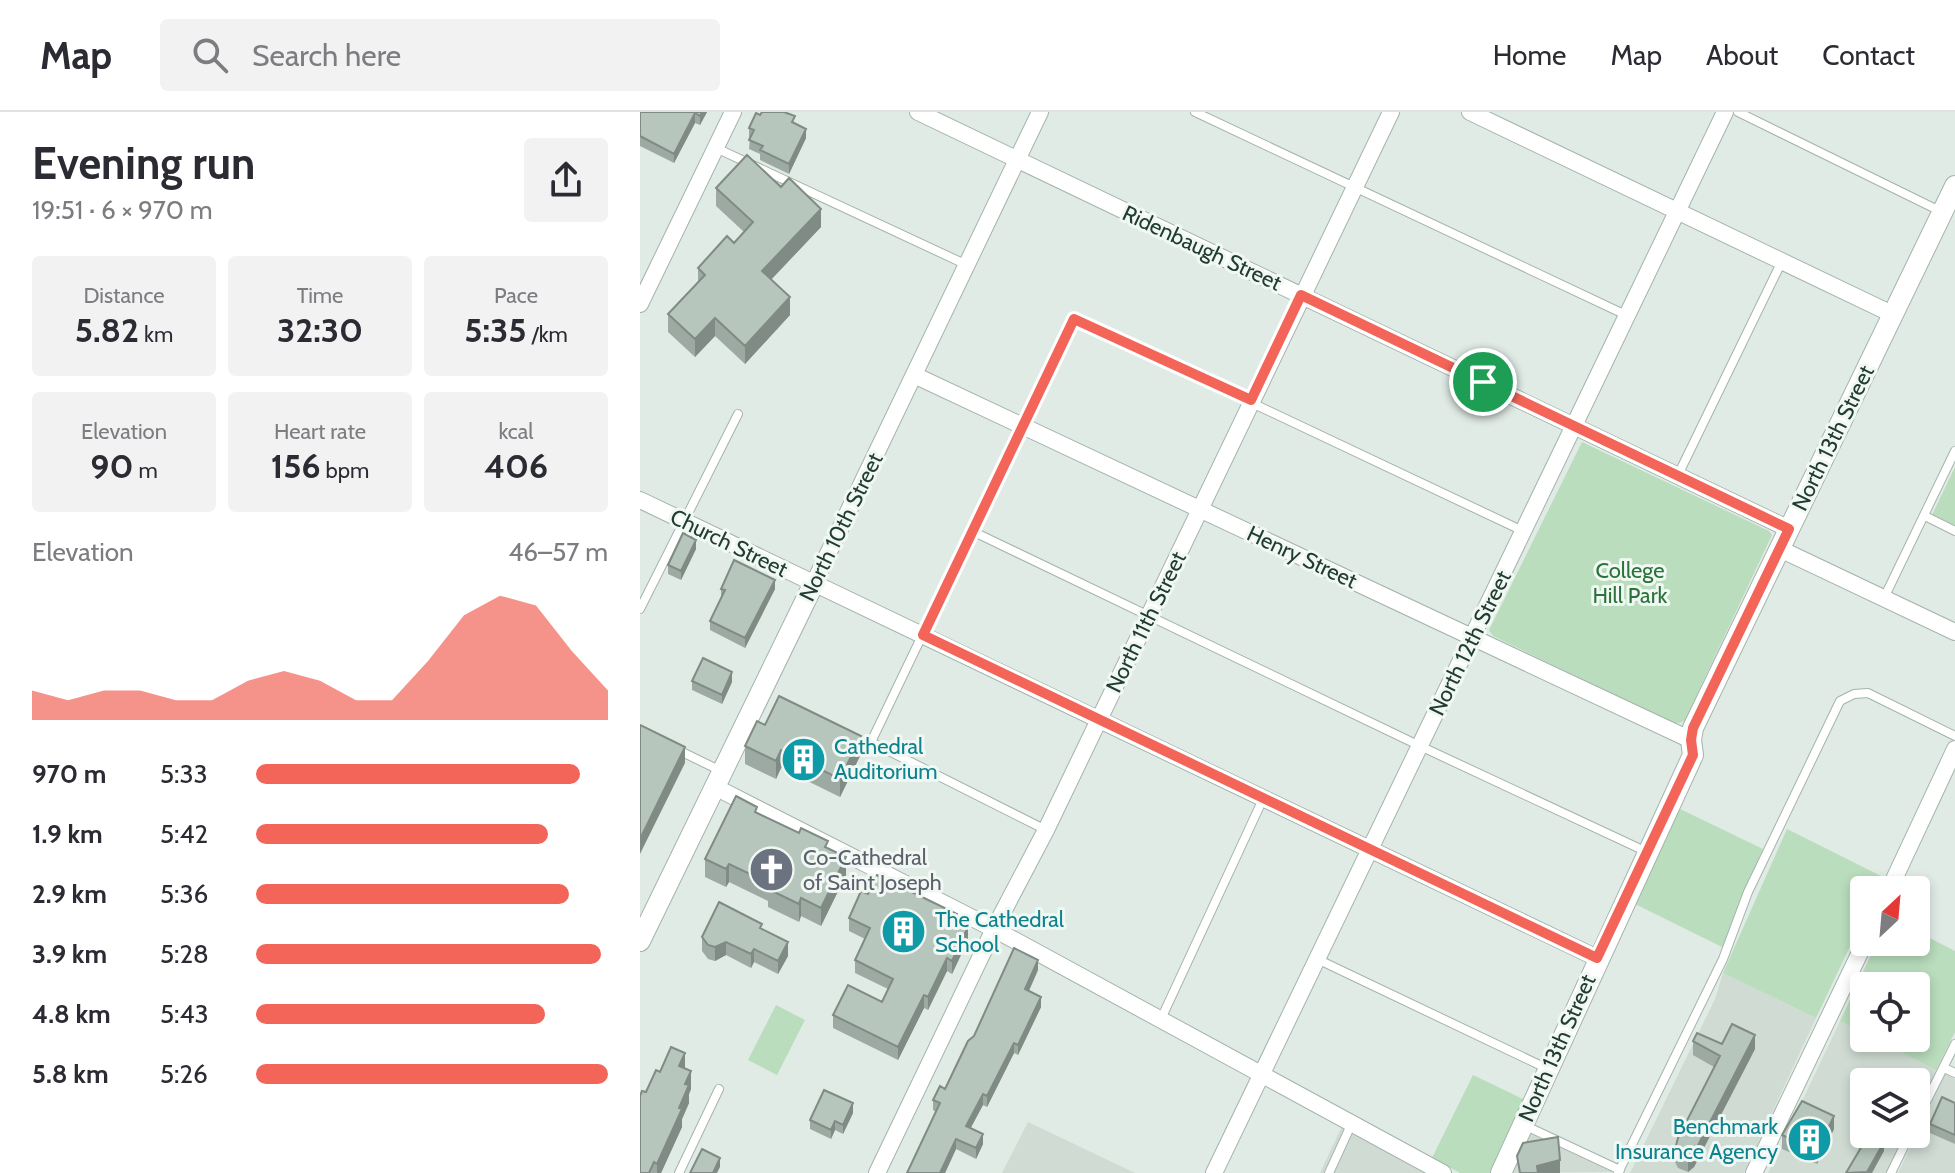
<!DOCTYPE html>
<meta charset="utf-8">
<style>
:root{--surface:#fff;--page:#f2f2f3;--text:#2b2b33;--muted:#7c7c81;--line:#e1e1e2;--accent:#f26558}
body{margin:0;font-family:Cabin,sans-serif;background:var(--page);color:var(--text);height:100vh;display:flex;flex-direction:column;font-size:30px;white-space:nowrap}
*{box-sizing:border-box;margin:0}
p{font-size:26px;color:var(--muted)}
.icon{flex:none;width:44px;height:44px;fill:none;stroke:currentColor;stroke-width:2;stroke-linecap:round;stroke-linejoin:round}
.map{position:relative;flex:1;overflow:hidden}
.drawer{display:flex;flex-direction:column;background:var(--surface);width:640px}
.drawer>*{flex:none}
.needle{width:52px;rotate:26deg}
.tools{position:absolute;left:1210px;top:764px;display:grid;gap:16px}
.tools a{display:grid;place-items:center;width:80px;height:80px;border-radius:8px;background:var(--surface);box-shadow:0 4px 12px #0003;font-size:40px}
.pin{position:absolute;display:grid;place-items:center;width:68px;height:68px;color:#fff;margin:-34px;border:4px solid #fff;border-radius:50%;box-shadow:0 2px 8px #0007}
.round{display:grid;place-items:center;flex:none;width:84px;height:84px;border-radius:8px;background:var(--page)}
.headline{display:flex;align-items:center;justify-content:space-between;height:136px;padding:0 32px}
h1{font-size:44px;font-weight:800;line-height:60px}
.figures{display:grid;grid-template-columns:repeat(3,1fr);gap:12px;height:136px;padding:8px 32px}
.figures div{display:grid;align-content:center;border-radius:8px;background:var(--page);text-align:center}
.figures b{font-size:34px;font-weight:800}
.figures small{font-size:22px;font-weight:400}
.figures p{font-size:22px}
.chart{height:224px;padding:16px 32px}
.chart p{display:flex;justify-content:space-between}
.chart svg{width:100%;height:144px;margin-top:8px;fill:var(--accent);opacity:.7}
ul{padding:0 32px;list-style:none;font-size:26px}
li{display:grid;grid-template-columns:128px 96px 1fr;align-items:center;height:60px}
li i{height:20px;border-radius:10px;background:var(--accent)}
header{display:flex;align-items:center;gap:48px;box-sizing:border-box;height:112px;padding:0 40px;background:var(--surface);border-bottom:2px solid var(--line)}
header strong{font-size:38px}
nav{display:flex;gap:44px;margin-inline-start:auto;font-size:28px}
.search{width:560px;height:72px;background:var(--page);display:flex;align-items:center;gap:20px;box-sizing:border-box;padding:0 28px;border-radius:8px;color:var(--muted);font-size:30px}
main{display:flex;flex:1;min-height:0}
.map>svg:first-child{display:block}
.built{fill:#cfdbd3}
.green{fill:#b9ddbd}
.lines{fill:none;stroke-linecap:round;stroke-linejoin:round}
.service-casing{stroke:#a4b3ab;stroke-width:10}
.minor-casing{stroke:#a4b3ab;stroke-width:18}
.tertiary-casing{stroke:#a4b3ab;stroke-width:22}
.service{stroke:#fff;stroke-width:8}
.minor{stroke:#fff;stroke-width:16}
.tertiary{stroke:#fff;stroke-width:20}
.wall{fill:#9daaa3}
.shaded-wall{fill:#7f8b84}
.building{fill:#b6c6bd;stroke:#7f8b84;stroke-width:2}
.route-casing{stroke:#fff;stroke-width:16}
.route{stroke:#f26558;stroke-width:10}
.labels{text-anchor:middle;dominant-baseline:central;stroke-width:6;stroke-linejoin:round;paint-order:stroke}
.street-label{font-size:22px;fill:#213c30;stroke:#f1f8f3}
.park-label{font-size:22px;fill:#2b733b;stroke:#f1f8f3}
.culture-label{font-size:22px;fill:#0d838f;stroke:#f1f8f3;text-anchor:start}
.worship-label{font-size:22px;fill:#5b616d;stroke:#f1f8f3;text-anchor:start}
</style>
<header>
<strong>Map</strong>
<div class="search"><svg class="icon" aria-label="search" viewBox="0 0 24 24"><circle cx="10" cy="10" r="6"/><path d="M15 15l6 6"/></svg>Search here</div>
<nav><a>Home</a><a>Map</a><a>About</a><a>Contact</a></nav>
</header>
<main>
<section class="drawer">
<div class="headline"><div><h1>Evening run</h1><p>19:51 · 6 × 970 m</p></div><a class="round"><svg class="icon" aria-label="share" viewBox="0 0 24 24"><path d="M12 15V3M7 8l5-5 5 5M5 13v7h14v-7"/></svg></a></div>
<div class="figures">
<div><p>Distance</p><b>5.82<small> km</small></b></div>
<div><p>Time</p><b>32:30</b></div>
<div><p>Pace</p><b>5:35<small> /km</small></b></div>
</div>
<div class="figures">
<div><p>Elevation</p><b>90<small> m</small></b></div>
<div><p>Heart rate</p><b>156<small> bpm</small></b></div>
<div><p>kcal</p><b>406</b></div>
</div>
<div class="chart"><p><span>Elevation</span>46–57 m</p>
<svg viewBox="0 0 160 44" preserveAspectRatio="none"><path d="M0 44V35L10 38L20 35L30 35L40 38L50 38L60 32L70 29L80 32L90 38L100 38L110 26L120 12L130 6L140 9L150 23L160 35V44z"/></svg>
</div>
<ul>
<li><b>970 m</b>5:33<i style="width:92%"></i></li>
<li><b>1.9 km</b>5:42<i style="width:83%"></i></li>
<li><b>2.9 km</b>5:36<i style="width:89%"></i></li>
<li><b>3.9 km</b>5:28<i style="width:98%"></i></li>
<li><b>4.8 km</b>5:43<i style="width:82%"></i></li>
<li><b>5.8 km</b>5:26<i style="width:100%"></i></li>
</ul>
</section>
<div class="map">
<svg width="1315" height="1061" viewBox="0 0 1315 1061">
<rect width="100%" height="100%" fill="#e1ebe5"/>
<path class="built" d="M1083 861 1176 906 1104 1061H990L1075 887Z
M1200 909 1224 921V926H1233L1296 958 1276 1000V970H1224V1022H1265L1246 1061H1128Z
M1305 962 1315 967V1061H1258Z
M388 1010 495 1061H362Z
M702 1014 790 1061H680Z
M888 1020 975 1060 868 1061Z"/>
<path class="green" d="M942 330 1129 419 1132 423 1045 608 1040 611H1034L853 524 849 518Z
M1315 355V414L1292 403Z
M1038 696 1123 737 1100 789 1084 836 993 791Z
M1147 717 1243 765 1237 778H1224V805L1176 906 1083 861Z
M1276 819 1315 839V920L1296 958 1233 926H1276V874H1224V921L1200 909 1237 830H1276Z
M136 893 165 908 137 963 108 948Z
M833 963 885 988 850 1061H820L792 1046Z"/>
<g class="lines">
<defs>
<path id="service" d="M555 0 988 204
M1098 0 1302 100
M76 36 327 153
M1038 363 1142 149
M1285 404 1315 419
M334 420 780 634 1007 740
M1244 486 1315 339
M0 497 98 302
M36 637 81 659
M406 718 231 630 434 207 883 419
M677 847 908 957
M521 907 623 687
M1304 956 1315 961
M1276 1010 1315 932
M884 1013 980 1058
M39 1061 79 977
M689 1061 711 1013
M978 1061 1083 847 1108 780 1200 589 1214 582 1228 581 1315 624
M1251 1061 1270 1022"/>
<path id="minor" d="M278 0 1149 417
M830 0 1252 202
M0 192 93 0
M274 263 1051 628
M0 388 957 846
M1140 437 1315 520
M174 471 400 0
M75 675 354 817 803 1061
M1249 778 1315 637
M237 1061 354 817 406 718 751 0
M574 1061 1085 0
M1114 1061 1225 830"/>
<path id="tertiary" d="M0 829 174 471
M861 1061 1053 643 1051 628 1053 616 1315 74"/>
</defs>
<use href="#service" class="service-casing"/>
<use href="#minor" class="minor-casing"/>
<use href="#tertiary" class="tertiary-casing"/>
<use href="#service" class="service"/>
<use href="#minor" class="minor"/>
<use href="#tertiary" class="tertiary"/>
</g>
<path class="wall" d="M0 0H67L60 13 55 11 34 51 0 34Z
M155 11 166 26 149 62 120 48V42L109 37 110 25H109V16Z
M76 76 181 115 131 168 150 203 105 252 75 224 55 245 28 220V202L58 171V156L94 131 104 120 76 94Z
M56 437 41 468 28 462V453Z
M81 477H135L105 536 70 518V509L81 486Z
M52 569 92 570 82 592 52 578Z
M125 613 221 642 200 685 141 656 136 667 105 652V634Z
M117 701 188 736 206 763 181 814 161 804 159 810 128 795V789L89 770 86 775 65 765V747Z
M228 782 317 810 328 828 312 862 307 859 288 898 284 896 258 948 193 916V903L242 890 248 877 215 861V848L225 827 209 819V806Z
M122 817 148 844 138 862 114 850 111 856 86 843 75 849 68 847 62 839V825Z
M398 858 389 879 401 895 378 943 374 941 347 995 343 993 330 1016 343 1032 336 1047 316 1037 305 1061H267L296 1000 293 998V988L305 977Z
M1053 929 1115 937 1054 1055 1048 1060 1038 1056 1035 1050V1037L1074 955 1053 943Z
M45 957 51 977 49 982V991L42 1007V1015L21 1061H0L6 980 20 960Z
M1315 991V1032L1290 1021V1012Z
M213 1001 203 1022 195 1018 191 1027 170 1017V1008Z
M1194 1017 1177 1052 1142 1037V1023Z"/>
<path class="shaded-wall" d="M62 0H67L60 13V4Z
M55 1V11L34 51V42Z
M166 17V26L149 62V52Z
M181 97V115L122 177V159Z
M150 185V203L105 252V234Z
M75 206V224L55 245V227Z
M56 428V437L41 468V459Z
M135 468V477L105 536V526Z
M92 560V570L82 592V583Z
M221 624V642L200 685V667Z
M45 635V651L0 742V755V727Z
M141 638V656L136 667V649Z
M206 745V763L181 814V796Z
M89 752V770L86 775V757Z
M161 786V804L159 810V792Z
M328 815V828L312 862V849Z
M86 830V843L75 849V835Z
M148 830V844L138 862V849Z
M114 837V850L111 856V842Z
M307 846V859L288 898V885Z
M398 848V858L385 887V877Z
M284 883V896L258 948V935Z
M401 885V895L378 943V933Z
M1115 923V937L1054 1055 1048 1060V1046Z
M374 931V941L347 995V984Z
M45 941V959L39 954Z
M51 959V977L49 982V991L42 1007V1015L21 1061H17V1052L39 996 45 972Z
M343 982V993L326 1025V1014Z
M213 991V1001L203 1022V1013Z
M1194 1004V1017L1177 1052V1039Z
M195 1009V1018L191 1027V1018Z
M343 1022V1032L336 1047V1036Z
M316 1027V1037L305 1061H300Z
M1244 1030V1039L1232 1061H1227Z
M80 1046V1055L77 1061H73Z
M920 1048V1061H897V1054Z"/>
<path class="building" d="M0 0H62L60 4 55 1 34 42 0 24Z
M122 0H144L155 4 152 10 166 17 149 52 120 38 123 34 109 28 114 18 109 16 116 1 120 3Z
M107 43 141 75 149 66 181 97 122 159 150 185 105 234 75 206 55 227 28 202 65 163 58 156 87 124 94 131 113 110 76 76Z
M43 421 56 428 41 459 28 453Z
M94 448 135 468 105 526 70 509 85 478 81 477Z
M63 546 92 560 82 583 52 569Z
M139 584 221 624 200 667 141 638 136 649 105 634 117 609 125 613Z
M0 613 45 635 0 727Z
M96 684 117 695 115 700 159 721 161 716 188 729 185 735 206 745 181 796 161 786 159 792 128 777 131 772 89 752 86 757 65 747Z
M237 763 317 802 315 809 328 815 312 849 307 846 288 885 284 883 258 935 193 903 208 873 242 890 253 867 215 848 230 816 209 806 221 779 228 782Z
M79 790 122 812 120 816 148 830 138 849 114 837 111 842 86 830 75 835 68 833 62 825Z
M374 836 398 848 385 877 401 885 378 933 374 931 347 984 343 982 326 1014 343 1022 336 1036 316 1027 300 1061H267L300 991 293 988 300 974 305 977 328 929 334 924Z
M1092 912 1115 923 1054 1041 1048 1046 1038 1042 1035 1037 1038 1026 1080 944 1053 929 1057 921 1082 932Z
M31 935 45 941 39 954 51 959 45 972 49 973 39 996 42 997 17 1052 14 1050 9 1061H0V984L2 979 6 980 16 958 20 960Z
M184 978 213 991 203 1013 195 1009 191 1018 170 1008Z
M1302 985 1315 991V1023L1290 1012Z
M1162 989 1194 1004 1177 1039 1142 1023Z
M1229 1022 1244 1030 1227 1060 1206 1061Z
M918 1025 920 1048 897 1054 898 1061H880L877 1044 883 1031Z
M62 1037 80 1046 73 1061H50Z"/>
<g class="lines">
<defs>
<path id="route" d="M661 183 1149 417 1053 616 1051 628 1053 643 957 846 283 523 434 207 611 288Z"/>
</defs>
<use href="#route" class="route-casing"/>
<use href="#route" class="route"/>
</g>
<defs>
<symbol id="building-disc" viewBox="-11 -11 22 22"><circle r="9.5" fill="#0f9aa8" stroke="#f1f8f3"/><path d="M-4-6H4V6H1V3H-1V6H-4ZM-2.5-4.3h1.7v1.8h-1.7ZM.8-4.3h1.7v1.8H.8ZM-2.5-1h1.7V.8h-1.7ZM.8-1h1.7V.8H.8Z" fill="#fff"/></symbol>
<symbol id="church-disc" viewBox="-11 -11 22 22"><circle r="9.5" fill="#6b7280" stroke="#f1f8f3"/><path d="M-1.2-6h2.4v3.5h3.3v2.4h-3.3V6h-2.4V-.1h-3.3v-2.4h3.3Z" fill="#fff"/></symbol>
</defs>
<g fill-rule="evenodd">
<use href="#building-disc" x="138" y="622" width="51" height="51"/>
<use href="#church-disc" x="106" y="732" width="51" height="51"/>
<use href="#building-disc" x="238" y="794" width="51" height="51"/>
<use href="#building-disc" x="1144" y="1002" width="51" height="51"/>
</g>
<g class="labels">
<g class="street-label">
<text transform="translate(562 136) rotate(25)">Ridenbaugh Street</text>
<text transform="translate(1193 326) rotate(-64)">North 13th Street</text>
<text transform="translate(201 415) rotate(-64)">North 10th Street</text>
<text transform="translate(89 431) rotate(26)">Church Street</text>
<text transform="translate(662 445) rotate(25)">Henry Street</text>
<text transform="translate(506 510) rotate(-64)">North 11th Street</text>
<text transform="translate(830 531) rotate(-64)">North 12th Street</text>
<text transform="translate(917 936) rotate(-66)">North 13th Street</text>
</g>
<g class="park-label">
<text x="990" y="458">College<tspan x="990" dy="25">Hill Park</tspan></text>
</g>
<g class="culture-label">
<text x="194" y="634">Cathedral<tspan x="194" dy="25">Auditorium</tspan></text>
<text x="295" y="807">The Cathedral<tspan x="295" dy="25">School</tspan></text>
<text x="1138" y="1014" text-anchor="end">Benchmark<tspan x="1138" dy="25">Insurance Agency</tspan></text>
</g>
<g class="worship-label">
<text x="163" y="745">Co-Cathedral<tspan x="163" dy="25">of Saint Joseph</tspan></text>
</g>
</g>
</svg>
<div class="tools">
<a><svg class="needle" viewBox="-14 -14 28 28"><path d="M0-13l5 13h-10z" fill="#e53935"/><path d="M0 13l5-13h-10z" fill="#7c7c81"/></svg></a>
<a><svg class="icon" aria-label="locate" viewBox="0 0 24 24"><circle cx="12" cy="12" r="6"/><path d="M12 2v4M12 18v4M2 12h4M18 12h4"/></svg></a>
<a><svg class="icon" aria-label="layers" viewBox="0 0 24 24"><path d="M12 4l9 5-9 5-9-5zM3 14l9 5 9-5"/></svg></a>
</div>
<div class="pin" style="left:843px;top:270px;background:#1e9e55"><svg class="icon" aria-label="arrive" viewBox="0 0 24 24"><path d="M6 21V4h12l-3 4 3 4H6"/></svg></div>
</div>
</main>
